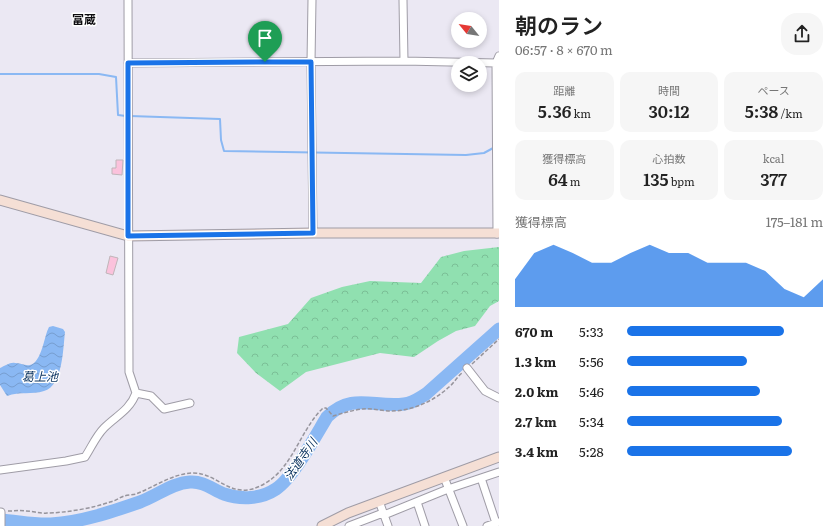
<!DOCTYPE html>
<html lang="ja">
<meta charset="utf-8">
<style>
:root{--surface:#fff;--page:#f6f6f6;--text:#222;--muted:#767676;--accent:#1a73e8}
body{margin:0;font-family:Literata,"Noto Sans JP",serif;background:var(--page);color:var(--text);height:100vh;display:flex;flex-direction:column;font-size:15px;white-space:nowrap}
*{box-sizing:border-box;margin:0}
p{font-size:13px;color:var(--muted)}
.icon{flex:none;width:22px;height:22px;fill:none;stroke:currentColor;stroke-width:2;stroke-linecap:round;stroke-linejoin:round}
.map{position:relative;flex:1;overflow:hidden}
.sheet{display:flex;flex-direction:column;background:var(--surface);width:340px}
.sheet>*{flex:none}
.needle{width:26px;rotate:300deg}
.tools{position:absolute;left:451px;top:12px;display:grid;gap:8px}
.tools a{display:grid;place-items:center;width:36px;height:36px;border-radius:50%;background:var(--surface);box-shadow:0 2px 6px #0003;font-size:20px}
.pin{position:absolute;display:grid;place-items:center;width:34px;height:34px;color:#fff;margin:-41px -17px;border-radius:50% 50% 50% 0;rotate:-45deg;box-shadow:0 0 4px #0007}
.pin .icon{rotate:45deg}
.round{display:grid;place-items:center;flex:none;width:42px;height:42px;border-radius:16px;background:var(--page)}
.headline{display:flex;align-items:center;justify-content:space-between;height:68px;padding:0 16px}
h1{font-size:22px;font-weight:600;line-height:30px}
.metrics{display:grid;grid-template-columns:repeat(3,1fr);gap:6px;height:68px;padding:4px 16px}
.metrics div{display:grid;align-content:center;border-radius:10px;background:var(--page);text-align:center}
.metrics b{font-size:17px;font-weight:600}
.metrics small{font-size:11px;font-weight:400}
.metrics p{font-size:11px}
.chart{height:112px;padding:8px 16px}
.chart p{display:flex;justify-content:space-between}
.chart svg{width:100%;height:72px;margin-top:4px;fill:var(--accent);opacity:.7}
ul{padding:0 16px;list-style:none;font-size:13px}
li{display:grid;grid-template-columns:64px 48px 1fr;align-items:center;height:30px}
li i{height:10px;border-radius:5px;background:var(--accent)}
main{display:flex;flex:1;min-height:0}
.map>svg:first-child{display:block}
.forest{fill:url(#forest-crowns)}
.water{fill:url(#water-waves)}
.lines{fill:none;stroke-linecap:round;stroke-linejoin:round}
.stream{stroke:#8ab8f3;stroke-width:2}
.river{stroke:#8ab8f3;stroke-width:13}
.building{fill:#fbc2dc;stroke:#c0b5b9}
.street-casing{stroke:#9f9ca6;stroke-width:9}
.secondary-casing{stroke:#9f9ca6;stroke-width:11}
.path{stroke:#96949c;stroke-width:1.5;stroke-dasharray:4 2;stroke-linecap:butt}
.street{stroke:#fff;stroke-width:7}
.secondary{stroke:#f5dfd5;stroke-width:9}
.route-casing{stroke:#fff;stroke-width:8}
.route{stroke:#1a73e8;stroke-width:5}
.labels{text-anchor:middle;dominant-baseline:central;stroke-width:3;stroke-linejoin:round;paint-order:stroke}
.neighbourhood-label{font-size:12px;font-weight:bold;fill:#0d0c0f;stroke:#fff}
.water-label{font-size:12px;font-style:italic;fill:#07305d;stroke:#fff}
</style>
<main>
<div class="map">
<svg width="499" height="526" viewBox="0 0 499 526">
<defs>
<pattern id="forest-crowns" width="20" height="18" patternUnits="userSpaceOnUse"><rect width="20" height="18" fill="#90e0b0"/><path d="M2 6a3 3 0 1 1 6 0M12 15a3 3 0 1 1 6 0" fill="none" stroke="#7bbf96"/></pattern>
<pattern id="water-waves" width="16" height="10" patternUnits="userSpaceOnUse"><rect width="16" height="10" fill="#8ab8f3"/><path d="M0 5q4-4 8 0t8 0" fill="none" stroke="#769dcf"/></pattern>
</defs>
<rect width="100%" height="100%" fill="#ebe8f3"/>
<path class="forest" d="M499 247V301L490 306 475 326 456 331 438 341 414 357 380 353 306 372 280 391 256 373 237 353 239 337 288 324 311 298 342 287 370 281 421 283 441 257 464 251Z"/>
<path class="water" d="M53 326 63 329 65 332C63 348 63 386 44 391 32 395 20 391 7 396L0 385V368C5 366 10 362 15 363 20 363 25 366 30 365 42 362 44 336 49 327Z"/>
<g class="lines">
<path class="stream" d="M0 74H99L116 77 118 115 126 116
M130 116 220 119 221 140 224 151 466 155 484 153 495 147"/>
<path class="river" d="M0 520C17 521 34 525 51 524 82 522 111 512 140 502 157 496 172 483 190 482 203 481 212 489 224 494 241 500 261 499 276 489 293 478 316 435 327 417 352 392 374 408 404 404 413 403 419 398 426 394L499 329"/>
</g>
<path class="building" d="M116 160H123L122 175 112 174V168H116Z
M110 256 118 258 113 275 106 273Z"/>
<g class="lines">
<defs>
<path id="street" d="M128 0 129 372 136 393 151 396 164 409 190 403
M312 0 311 62 313 233
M403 0 404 61
M128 63 404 61 496 63
M497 234 496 63 499 56
M467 368 485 391 499 398
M0 470 66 461 85 457C91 448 96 436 104 428 116 416 130 410 136 393
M444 477 463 526
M481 478 496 523
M379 501 388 526
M417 502 425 526
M1 512V526
M384 515 448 489 499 472
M349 526 383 513
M487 526 499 522"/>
<path id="secondary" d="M0 200 128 236 313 233H499
M322 526 348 513 499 457"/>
</defs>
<use href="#street" class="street-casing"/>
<use href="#secondary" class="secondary-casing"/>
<path class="path" d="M472 364 499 339
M8 511C14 511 20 510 26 511 33 511 40 514 47 513 64 513 94 508 110 502 115 501 119 498 124 496 127 495 132 495 136 494 154 487 172 474 192 473 219 472 231 503 264 484 293 468 300 430 323 408H326L333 416C343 413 353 410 363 409 372 408 382 411 391 411 412 411 434 401 449 387 454 383 457 377 462 373"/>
<use href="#street" class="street"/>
<use href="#secondary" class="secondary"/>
</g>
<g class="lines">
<defs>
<path id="route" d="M265 62H311L313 233 128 236V63Z"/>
</defs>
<use href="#route" class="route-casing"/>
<use href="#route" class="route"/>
</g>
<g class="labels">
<g class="neighbourhood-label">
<text x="84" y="19">富蔵</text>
</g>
<g class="water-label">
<text x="40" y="376">葛上池</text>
<text transform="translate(300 459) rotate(-55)">法道寺川</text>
</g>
</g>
</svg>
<div class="tools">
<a><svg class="needle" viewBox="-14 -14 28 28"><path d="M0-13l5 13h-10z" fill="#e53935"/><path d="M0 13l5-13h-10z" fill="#767676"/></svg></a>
<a><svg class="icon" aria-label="layers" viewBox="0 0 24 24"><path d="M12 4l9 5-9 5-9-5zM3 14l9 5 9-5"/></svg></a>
</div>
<div class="pin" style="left:265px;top:62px;background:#1e9e55"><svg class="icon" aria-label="arrive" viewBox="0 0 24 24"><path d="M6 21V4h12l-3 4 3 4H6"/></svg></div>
</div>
<section class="sheet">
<div class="headline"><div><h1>朝のラン</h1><p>06:57 · 8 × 670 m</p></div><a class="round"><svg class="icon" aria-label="share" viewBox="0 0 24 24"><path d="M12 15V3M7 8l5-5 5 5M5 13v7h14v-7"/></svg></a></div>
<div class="metrics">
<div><p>距離</p><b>5.36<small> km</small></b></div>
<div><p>時間</p><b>30:12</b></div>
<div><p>ペース</p><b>5:38<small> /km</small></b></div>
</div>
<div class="metrics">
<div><p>獲得標高</p><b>64<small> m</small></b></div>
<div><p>心拍数</p><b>135<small> bpm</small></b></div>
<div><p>kcal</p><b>377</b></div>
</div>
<div class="chart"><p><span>獲得標高</span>175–181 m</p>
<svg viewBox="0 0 160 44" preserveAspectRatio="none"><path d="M0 44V27L10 11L20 6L30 11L40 17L50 17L60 11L70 6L80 11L90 11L100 17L110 17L120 17L130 22L140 33L150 38L160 27V44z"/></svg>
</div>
<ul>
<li><b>670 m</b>5:33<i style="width:80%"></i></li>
<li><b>1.3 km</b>5:56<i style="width:61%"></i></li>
<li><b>2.0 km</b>5:46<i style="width:68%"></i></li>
<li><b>2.7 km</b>5:34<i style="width:79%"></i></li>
<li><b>3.4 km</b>5:28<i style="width:84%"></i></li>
</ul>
</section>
</main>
